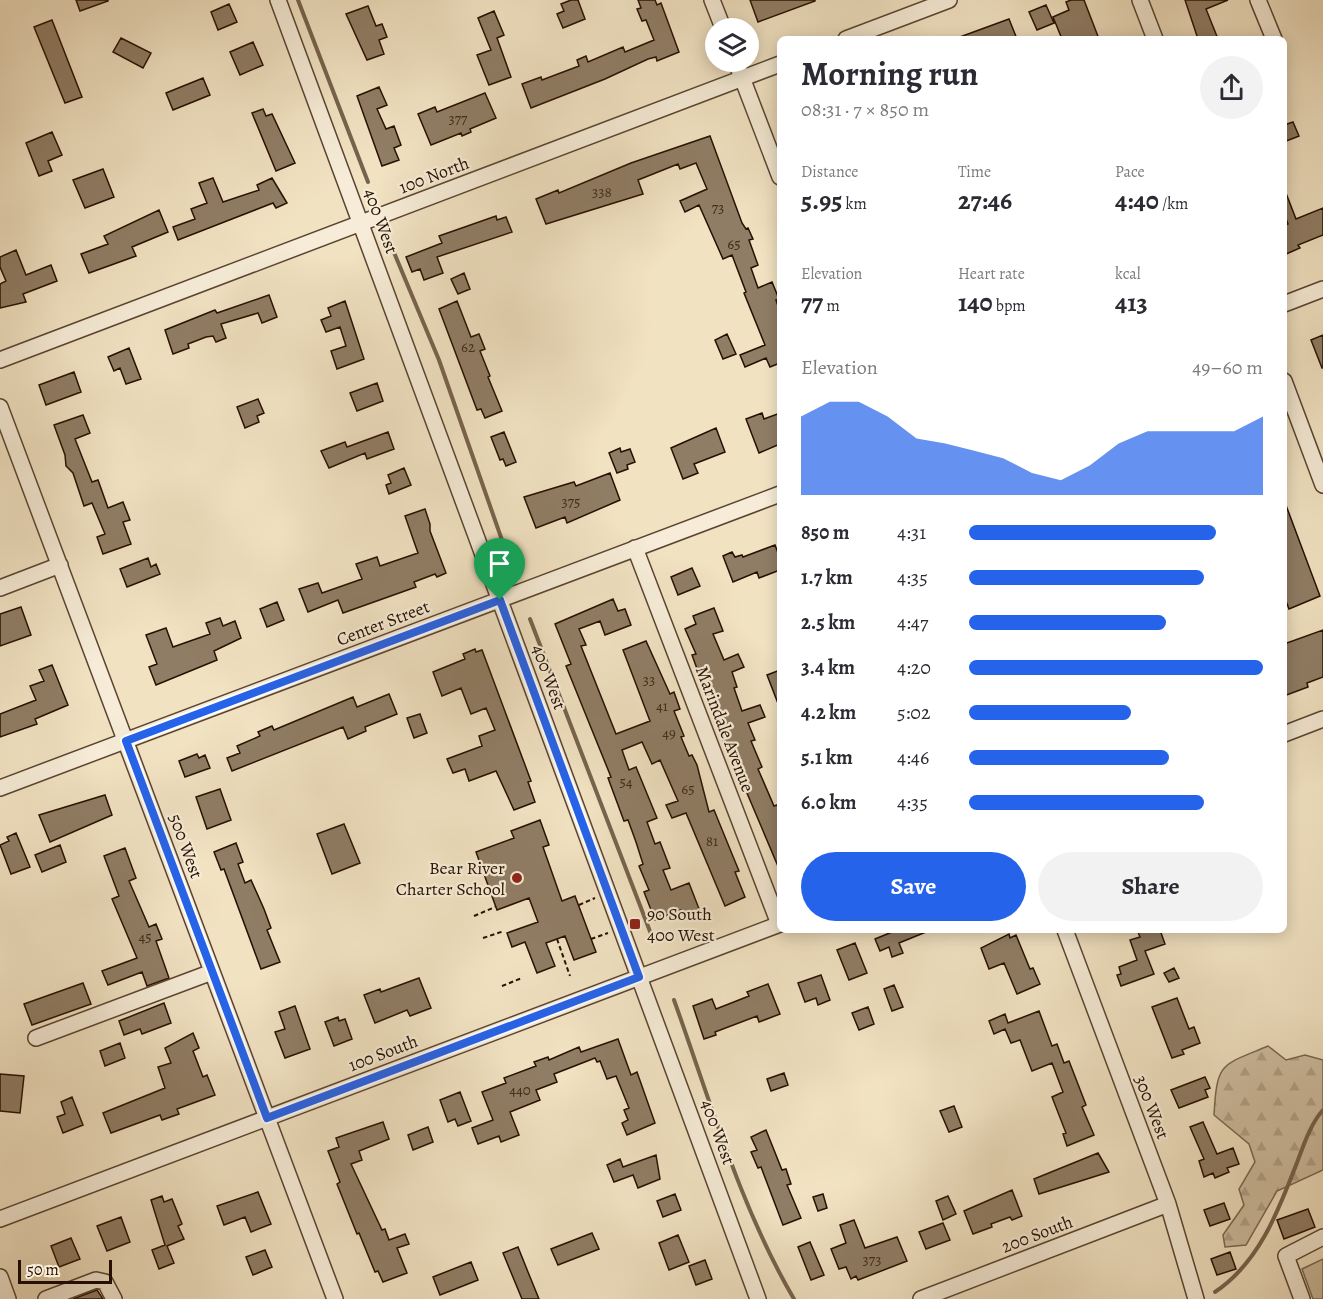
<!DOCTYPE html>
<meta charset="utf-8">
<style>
:root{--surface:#fff;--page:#f2f2f3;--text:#2b2b33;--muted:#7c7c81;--accent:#2563eb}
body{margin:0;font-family:Alegreya,serif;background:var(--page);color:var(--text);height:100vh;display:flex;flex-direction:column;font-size:22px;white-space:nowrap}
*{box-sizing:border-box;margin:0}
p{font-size:20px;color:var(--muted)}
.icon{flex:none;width:33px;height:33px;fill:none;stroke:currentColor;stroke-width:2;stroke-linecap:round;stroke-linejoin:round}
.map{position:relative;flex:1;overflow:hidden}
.panel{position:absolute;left:777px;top:36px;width:510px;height:897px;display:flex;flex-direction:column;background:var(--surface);border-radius:9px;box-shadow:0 3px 15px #0003}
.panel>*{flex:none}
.tools{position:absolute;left:705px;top:18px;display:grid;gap:12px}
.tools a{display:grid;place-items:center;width:54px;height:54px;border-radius:50%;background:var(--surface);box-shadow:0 3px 15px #0003;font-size:30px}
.scale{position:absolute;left:18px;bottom:15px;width:94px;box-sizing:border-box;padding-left:6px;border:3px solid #271001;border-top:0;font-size:16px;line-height:21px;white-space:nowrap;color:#271001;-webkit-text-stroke:4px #f6ecd7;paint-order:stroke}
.pin{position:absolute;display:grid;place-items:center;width:51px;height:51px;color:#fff;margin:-62px -26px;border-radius:50% 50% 50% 0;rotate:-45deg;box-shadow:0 0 6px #0007}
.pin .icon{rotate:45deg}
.round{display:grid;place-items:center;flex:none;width:63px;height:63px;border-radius:32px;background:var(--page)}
.head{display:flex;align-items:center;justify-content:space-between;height:102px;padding:0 24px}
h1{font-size:33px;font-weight:600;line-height:45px}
.metrics{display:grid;grid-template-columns:repeat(3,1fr);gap:9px;height:102px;padding:6px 24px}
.metrics div{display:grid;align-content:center}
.metrics b{font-size:26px;font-weight:600}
.metrics small{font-size:16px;font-weight:400}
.metrics p{font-size:16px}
.chart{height:168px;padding:12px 24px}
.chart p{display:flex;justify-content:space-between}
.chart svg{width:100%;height:108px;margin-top:6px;fill:var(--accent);opacity:.7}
.primary-button{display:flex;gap:12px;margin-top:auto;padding:12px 24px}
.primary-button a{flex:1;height:69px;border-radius:36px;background:var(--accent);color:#fff;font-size:24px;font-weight:600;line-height:69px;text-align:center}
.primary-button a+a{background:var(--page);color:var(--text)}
ul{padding:0 24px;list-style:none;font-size:20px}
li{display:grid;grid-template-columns:96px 72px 1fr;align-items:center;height:45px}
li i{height:15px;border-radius:8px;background:var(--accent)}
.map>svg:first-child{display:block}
.forest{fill:url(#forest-firs);stroke:#7b6751;stroke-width:1.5}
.park{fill:#cfbea1;stroke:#7b6751;stroke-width:1.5}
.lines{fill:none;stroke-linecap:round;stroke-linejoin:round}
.stream{stroke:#77634d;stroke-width:4}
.building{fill:#907d65;stroke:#271001;stroke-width:1.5}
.minor-casing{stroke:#5a4431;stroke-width:18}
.path{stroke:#271001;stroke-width:2;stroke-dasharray:4.5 3;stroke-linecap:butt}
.minor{stroke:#f6ecd7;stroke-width:15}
.route-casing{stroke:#fff;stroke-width:12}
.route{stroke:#2563eb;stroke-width:8}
.poi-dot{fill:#8f2418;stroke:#f6ecd7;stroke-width:2}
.labels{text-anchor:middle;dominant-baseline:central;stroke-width:4.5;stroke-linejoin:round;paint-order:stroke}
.number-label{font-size:15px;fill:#412b1a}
.street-label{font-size:18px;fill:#271001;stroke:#f6ecd7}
.poi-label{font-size:18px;fill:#271001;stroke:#f6ecd7;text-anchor:end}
</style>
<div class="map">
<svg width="1323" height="1299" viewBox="0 0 1323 1299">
<defs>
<pattern id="forest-firs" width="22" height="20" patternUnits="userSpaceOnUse" patternTransform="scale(1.5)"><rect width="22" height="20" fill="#cfbea1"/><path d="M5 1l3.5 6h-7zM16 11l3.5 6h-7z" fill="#b2a289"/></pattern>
</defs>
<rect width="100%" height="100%" fill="#f1e2c2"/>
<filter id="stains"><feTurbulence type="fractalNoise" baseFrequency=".00333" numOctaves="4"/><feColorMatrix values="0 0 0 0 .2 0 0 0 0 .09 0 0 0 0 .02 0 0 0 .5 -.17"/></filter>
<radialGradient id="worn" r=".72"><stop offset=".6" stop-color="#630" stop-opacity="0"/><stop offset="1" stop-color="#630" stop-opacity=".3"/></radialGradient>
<path class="forest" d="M1268 1046 1286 1060 1305 1055 1323 1060V1170L1277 1191 1246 1245 1225 1247 1223 1235 1244 1205 1239 1189 1255 1162 1249 1144 1214 1115C1217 1061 1221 1066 1268 1046Z"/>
<path class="park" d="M1323 1259V1299H1313L1302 1269Z"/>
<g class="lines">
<path class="stream" d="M298 0 368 182
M390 243 439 360 510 563
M530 619 651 934
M674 1000C710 1100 740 1207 794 1299
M1215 1292C1260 1262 1279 1209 1298 1160 1304 1144 1311 1123 1323 1110"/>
</g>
<path class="building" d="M76 0H108V1L80 11Z
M571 0H578L585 19 563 28 557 14 564 11 561 4Z
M638 0H655L657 5 661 3 679 52 657 61 656 57 648 59 605 79 531 108 522 84 541 77 542 80 579 66 577 60 586 56 588 62 623 47 625 52 654 40 646 20 642 21 637 9 641 8Z
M750 0H815V1L758 22Z
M1071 0H1084L1099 39H1062L1053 17 1069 10 1066 2Z
M1185 0H1228L1206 9 1218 39H1198Z
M229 4 237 22 218 30 211 12Z
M1046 5 1054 23 1037 30 1029 12Z
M368 6 376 26 382 24 387 37 379 40 384 54 367 60 346 14Z
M494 11 504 35 497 38 511 77 489 85 477 55 491 50 478 18Z
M1009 19 1017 39H957V38Z
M52 20 82 97 65 103 34 27Z
M121 38 151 53 143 68 113 52Z
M253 42 263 65 240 75 230 52Z
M203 78 210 95 173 110 166 93Z
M379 87 387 105 377 109 386 129 394 126 401 145 394 148 399 160 382 166 357 96Z
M485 93 496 118 470 129 471 132 462 136 461 133 431 145 418 114 435 107 437 112Z
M263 109 266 116 272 114 295 163 276 171 252 113Z
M1293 122 1299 136 1284 142V125Z
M52 132 62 155 48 161 52 171 39 176 26 143Z
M710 136 742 223 746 229 748 228 753 239 749 240 758 265 751 268 758 288 772 282 779 299 776 300 780 312V363L770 367 766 358 745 367 740 355 765 345 744 293 746 292 732 255 723 259 699 205 685 212 680 201 707 189 696 163 680 169 678 164 638 180 643 194 546 224 536 199 558 190 559 193 631 163Z
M103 169 114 197 85 208 73 180Z
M213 178 223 202 259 190 257 185 272 178 287 203 276 208 273 203 178 240 173 227 195 219 191 209 207 203 199 183Z
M1284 188 1296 219 1323 208V235L1298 245 1300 248 1284 255V226L1288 224 1284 214Z
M159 210 168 232 132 247 136 256 89 273 81 254 108 244 104 236Z
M496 216 497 220 506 217 512 232 437 257 443 273 424 280 420 269 412 272 406 257 442 243 439 236Z
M16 250 26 275 51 265 57 281 23 294 26 302 0 308V284L6 281 0 267V257Z
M464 273 470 289 458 294 451 279Z
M269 295 277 317 262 323 258 313 221 324 226 338 216 342 213 336 206 337 188 344 189 348 173 354 165 330 215 310 217 313Z
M345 301 364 359 337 369 331 351 346 346 340 327 326 332 321 320 331 316 328 308Z
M457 301 471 337 479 334 485 349 480 351 490 376 488 377 502 411 485 418 481 409 477 410 439 309Z
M727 334 736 354 723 359 715 340Z
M1323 335V368H1322L1311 340Z
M129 348 141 379 126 384 120 368 114 371 108 357Z
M74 372 81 392 46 405 39 385Z
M377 383 383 401 357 411 350 393Z
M258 399 264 413 257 416 259 422 245 428 237 407Z
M762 413 764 419 780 413V444L759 453 746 419Z
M83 415 90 433 75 439 92 482 98 480 108 508 123 502 130 520 123 522 131 544 103 554 97 537 105 534 92 503 84 506 73 473 66 466 65 455 54 425Z
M716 428 725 452 694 464 698 473 683 479 671 448Z
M388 432 394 449 367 459 365 453 329 468 321 451 345 442 347 447Z
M504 432 516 462 506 466 503 459 500 460 491 437Z
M620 448 621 452 630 449 635 462 627 465 628 469 617 473 609 453Z
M404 468 411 485 389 494 386 485 391 483 388 475Z
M610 473 620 500 567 523 565 517 536 528 524 497 574 482 576 486Z
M1284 500 1320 596 1289 609 1284 596Z
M425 509 430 524V531L446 573 437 577 435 574 414 582 416 587 343 613 338 600 308 612 299 589 318 583 322 593 362 579 356 564 377 557 380 566 418 553 405 516Z
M775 545 780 558V570L759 578 757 572 733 582 723 556 732 552 735 557 742 555 743 557Z
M148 558 151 567 156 564 160 574 127 587 120 569Z
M692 568 700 586 678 595 671 577Z
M613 599 618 611 625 609 631 625 605 635 600 621 579 629 586 645 581 646 616 734 650 721 623 650 646 641 670 694 674 692 680 709 674 711 684 736 681 737 689 756 692 755 697 765 709 812 714 810 732 854 739 871 735 872 745 897 725 906 686 813 672 818 666 805 678 801 660 760 652 764 642 742 622 750 629 770 636 767 657 818 647 822 655 844 660 842 670 868 663 870 671 890 689 883 701 914 684 920 681 910 655 920 644 892 649 890 639 866 643 864 636 842 628 820 624 821 608 778 611 777 566 666 571 664 555 624Z
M277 602 284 620 267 627 260 609Z
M21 607 31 635 0 646V614Z
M714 608 723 631 713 634 724 660 738 654 744 667 732 672 737 687 734 688 742 711 760 705 765 717 748 723 755 740 751 741 762 767 758 769 774 806 777 805 780 812V871L747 793 749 792 730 749 727 751 692 655 696 654 685 629 696 624 693 616Z
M220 618 223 626 235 621 241 638 214 651 217 660 156 685 149 667 157 664 146 635 166 628 173 647 210 634 206 623Z
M1323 630V677L1307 683 1308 687 1284 696V644Z
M475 649 476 652 482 650 531 781 528 782 535 802 514 810 496 771 469 781 465 769 453 773 447 759 482 746 479 736 495 730 486 708 471 714 461 688 442 696 433 672 465 659 463 654Z
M52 665 68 705 35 719 37 724 0 737V714L36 700 30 686 44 681 39 670Z
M780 670V706H779L767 675Z
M389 694 397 714 365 727 366 731 348 739 343 727 232 771 227 758 240 753 237 746 260 736 258 732 272 726 274 730 353 697 357 707Z
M420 714 427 733 414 738 407 718Z
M197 754 199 758 205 755 210 768 185 777 179 761Z
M220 789 231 820 207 829 196 797Z
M105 795 112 815 50 842 39 815Z
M540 820 549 845 543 847 562 901 575 896 596 952 574 960 565 936 546 943 555 966 537 973 525 942 512 947 507 933 538 922 529 898 497 910 476 852 514 838 511 831Z
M344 824 360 863 332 874 317 834Z
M16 833 30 867 11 874 0 845 9 841 7 837Z
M236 843 243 862 238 864 245 883 251 880 264 909 271 928 267 930 280 962 261 969 224 869 221 870 214 852Z
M60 845 66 862 42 872 35 855Z
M125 848 136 878 129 881 149 927 156 924 162 939 156 941 169 978 147 986 142 972 108 985 102 971 137 958 112 899 119 896 104 856Z
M897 930H931L899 943 903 953 892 957 889 947 880 951 875 939Z
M1144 930H1160L1165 944 1145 951 1154 974 1121 986 1117 975 1121 974 1119 967 1137 960 1130 940 1140 937 1138 932Z
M1009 934 1010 938 1016 935 1030 969 1033 968 1040 984 1017 994 1004 963 989 969 981 948Z
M855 943 867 973 849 980 837 950Z
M1174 968 1179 978 1169 982 1164 973Z
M821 975 830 1000 818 1005 816 998 805 1002 798 983Z
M419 978 431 1008 410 1016 407 1010 375 1023 364 995 380 989 381 992Z
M83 983 91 1004 32 1025 24 1004Z
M768 984 780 1014 759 1022 757 1016 715 1032 716 1035 704 1039 693 1006 712 999 716 1009 749 996 747 992Z
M894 985 903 1007 892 1011 884 989Z
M1177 998 1189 1029 1194 1027 1200 1043 1182 1050 1184 1054 1172 1058 1152 1007Z
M164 1003 171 1023 142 1034 140 1029 124 1035 119 1021Z
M295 1006 310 1049 285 1058 275 1032 285 1029 279 1012Z
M868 1007 874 1024 859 1030 852 1013Z
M1039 1011 1052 1046 1057 1044 1064 1063 1069 1061 1086 1105 1082 1107 1094 1135 1067 1146 1063 1134 1066 1133 1052 1097 1063 1092 1052 1063 1032 1071 1020 1040 1011 1043 1005 1029 994 1034 989 1021 1005 1014 1008 1023Z
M338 1017 339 1021 345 1019 352 1039 334 1046 325 1022Z
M193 1033 199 1048 193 1051 203 1077 207 1075 215 1095 177 1109 179 1114 162 1120 160 1115 111 1133 103 1113 165 1088 158 1067 171 1063 165 1048Z
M618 1039 631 1075 637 1072 655 1123 627 1135 622 1123 628 1120 624 1110 629 1108 616 1076 607 1079 600 1061 597 1062 595 1058 554 1074 557 1082 536 1090 540 1100 510 1112 519 1135 501 1142 499 1136 478 1144 472 1128 493 1120 482 1092 506 1083 504 1078 536 1066 534 1062 548 1057 549 1060 579 1047 581 1052Z
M120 1043 125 1058 105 1066 100 1051Z
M784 1073 788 1085 771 1091 767 1079Z
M0 1074 24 1076 20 1113 0 1111Z
M1205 1077 1210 1088 1205 1090 1208 1097 1179 1108 1171 1090Z
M460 1092 471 1121 458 1126 455 1119 448 1122 440 1100Z
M72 1097 83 1125 63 1133 57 1117 65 1114 61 1102Z
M954 1106 962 1127 949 1132 940 1111Z
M383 1122 389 1139 359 1151 362 1160 351 1164 382 1230 385 1229 389 1240 405 1234 409 1244 397 1248 407 1273 383 1282 378 1271 375 1272 359 1233 357 1234 337 1184 340 1182 328 1151 339 1147 336 1138Z
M1203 1122 1217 1154 1233 1148 1239 1164 1227 1168 1229 1172 1215 1178 1213 1173 1204 1177 1199 1161 1204 1159 1190 1127Z
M428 1127 433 1142 413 1150 408 1135Z
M766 1130 782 1170 786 1169 791 1184 787 1185 801 1218 783 1225 761 1167 758 1168 751 1152 757 1150 751 1137Z
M1098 1153 1109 1172 1039 1194 1034 1179Z
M656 1155 660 1179 638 1188 633 1175 614 1182 607 1165 620 1159 623 1167Z
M1012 1190 1022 1216 1012 1220 1010 1217 991 1224 992 1227 973 1234 964 1211Z
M258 1192 271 1224 251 1232 245 1217 224 1225 217 1206Z
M675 1194 681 1210 663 1217 657 1201Z
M823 1194 827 1208 818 1211 813 1197Z
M162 1196 164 1202 172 1199 182 1224 178 1226 184 1239 167 1246 174 1263 159 1269 152 1250 165 1245 151 1200Z
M948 1196 956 1214 943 1220 936 1201Z
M1224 1203 1230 1219 1210 1226 1204 1210Z
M1308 1209 1315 1227 1284 1239 1277 1220Z
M121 1217 130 1242 107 1251 97 1226Z
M854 1220 865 1248 897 1237 907 1261 858 1280 856 1276 851 1279 846 1267 839 1269 831 1249 846 1243 840 1225Z
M943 1223 950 1240 926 1249 919 1232Z
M592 1233 599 1249 558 1265 551 1249Z
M678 1235 689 1262 669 1270 659 1243Z
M71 1238 80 1259 59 1267 51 1246Z
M810 1242 824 1275 811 1280 798 1247Z
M518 1247 528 1272 539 1299H522L503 1253Z
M265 1250 272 1267 253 1275 246 1257Z
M1230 1252 1236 1269 1217 1275 1211 1259Z
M705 1260 712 1279 696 1285 689 1266Z
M471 1262 478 1280 440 1295 433 1277Z
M97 1290 103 1299H73Z"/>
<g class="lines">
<defs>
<path id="minor" d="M278 0 758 1299
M712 0 723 28
M1140 0 1155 39
M1258 0 1274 39
M846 39 949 0
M736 62 780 177
M1284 304 1323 289
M0 360 780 64
M1284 381 1323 485
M0 407 335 1299
M635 548 779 924
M0 588 60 565
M1284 734 1323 719
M0 788 780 494
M1065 930 1168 1204 1196 1299
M36 1038 212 972
M0 1219 780 924
M0 1277 8 1299
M46 1299 96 1280 105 1282 114 1299
M921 1299 1168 1204
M1302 1299 1286 1256 1323 1237"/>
</defs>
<use href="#minor" class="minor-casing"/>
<path class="path" d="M579 905 595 898
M474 916 495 907
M483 938 504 931
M557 939 570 976
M591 939 608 933
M502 986 522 978"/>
<use href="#minor" class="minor"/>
</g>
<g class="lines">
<defs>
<path id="route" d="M500 600 639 977 267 1118 126 741Z"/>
</defs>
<use href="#route" class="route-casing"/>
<use href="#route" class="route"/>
</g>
<g class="poi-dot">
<circle cx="517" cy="878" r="6"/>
<rect x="629" y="918" width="12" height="12" rx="3"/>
</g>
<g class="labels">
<g class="number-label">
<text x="458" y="119">377</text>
<text x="602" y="192">338</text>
<text x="718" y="208">73</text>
<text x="734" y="244">65</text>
<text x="468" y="347">62</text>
<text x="571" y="502">375</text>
<text x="649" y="680">33</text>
<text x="662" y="706">41</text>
<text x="669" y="733">49</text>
<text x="626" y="782">54</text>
<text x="688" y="789">65</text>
<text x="712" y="841">81</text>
<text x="145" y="937">45</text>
<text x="520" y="1090">440</text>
<text x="872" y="1260">373</text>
</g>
<g class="street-label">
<text transform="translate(434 175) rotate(-21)">100 North</text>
<text transform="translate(381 221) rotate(70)">400 West</text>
<text transform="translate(383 623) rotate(-21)">Center Street</text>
<text transform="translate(549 677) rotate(70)">400 West</text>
<text transform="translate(725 729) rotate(69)">Marindale Avenue</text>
<text transform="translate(186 846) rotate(70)">500 West</text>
<text transform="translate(383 1053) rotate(-21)">100 South</text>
<text transform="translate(1152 1107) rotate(69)">300 West</text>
<text transform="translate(718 1132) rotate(70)">400 West</text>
<text transform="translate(1037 1234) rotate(-21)">200 South</text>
</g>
<g class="poi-label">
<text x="505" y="868">Bear River<tspan x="505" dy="21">Charter School</tspan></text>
<text x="647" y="914" text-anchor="start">90 South<tspan x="647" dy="21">400 West</tspan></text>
</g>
</g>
<rect width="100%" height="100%" filter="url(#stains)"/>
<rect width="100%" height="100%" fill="url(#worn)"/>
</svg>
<div class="tools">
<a><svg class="icon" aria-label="layers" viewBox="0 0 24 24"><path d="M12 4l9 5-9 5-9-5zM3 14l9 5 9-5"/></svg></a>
</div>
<div class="scale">50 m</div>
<div class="pin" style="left:500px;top:600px;background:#1e9e55"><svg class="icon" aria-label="arrive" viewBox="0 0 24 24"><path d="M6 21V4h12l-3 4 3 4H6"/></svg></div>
<section class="panel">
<div class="head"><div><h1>Morning run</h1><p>08:31 · 7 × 850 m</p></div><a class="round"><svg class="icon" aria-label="share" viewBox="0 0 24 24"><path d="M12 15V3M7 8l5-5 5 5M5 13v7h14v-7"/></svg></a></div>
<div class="metrics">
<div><p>Distance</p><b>5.95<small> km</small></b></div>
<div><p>Time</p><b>27:46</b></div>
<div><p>Pace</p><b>4:40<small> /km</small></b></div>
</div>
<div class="metrics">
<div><p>Elevation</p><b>77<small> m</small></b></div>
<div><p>Heart rate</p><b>140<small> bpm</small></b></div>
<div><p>kcal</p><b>413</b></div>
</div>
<div class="chart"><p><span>Elevation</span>49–60 m</p>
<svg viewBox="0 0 160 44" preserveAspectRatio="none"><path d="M0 44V12L10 6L20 6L30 12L40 21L50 23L60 26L70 29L80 35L90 38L100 32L110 23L120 18L130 18L140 18L150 18L160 12V44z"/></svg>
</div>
<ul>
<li><b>850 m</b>4:31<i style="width:84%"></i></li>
<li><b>1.7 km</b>4:35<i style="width:80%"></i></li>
<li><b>2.5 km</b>4:47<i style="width:67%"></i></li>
<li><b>3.4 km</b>4:20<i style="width:100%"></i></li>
<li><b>4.2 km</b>5:02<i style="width:55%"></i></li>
<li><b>5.1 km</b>4:46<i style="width:68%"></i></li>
<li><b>6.0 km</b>4:35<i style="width:80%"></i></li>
</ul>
<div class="primary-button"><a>Save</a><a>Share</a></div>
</section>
</div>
